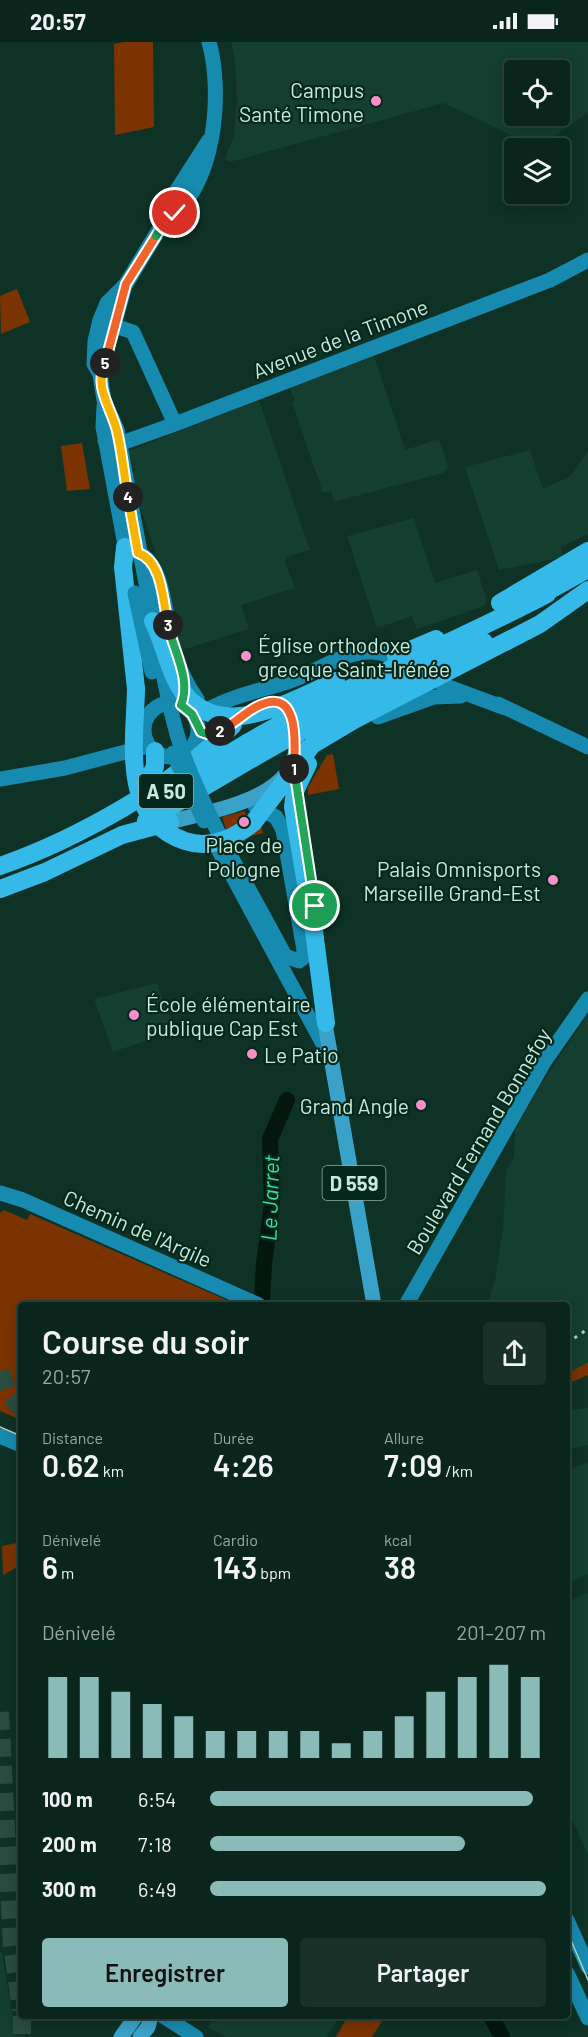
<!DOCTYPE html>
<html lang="fr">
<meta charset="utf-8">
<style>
:root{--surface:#0a261c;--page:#183229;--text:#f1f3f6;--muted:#99a5a3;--line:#2a433b;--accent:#8bbbb9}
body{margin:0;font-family:Barlow,sans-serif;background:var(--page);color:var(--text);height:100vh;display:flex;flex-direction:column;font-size:22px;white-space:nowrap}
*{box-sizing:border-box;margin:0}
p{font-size:20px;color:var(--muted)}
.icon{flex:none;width:33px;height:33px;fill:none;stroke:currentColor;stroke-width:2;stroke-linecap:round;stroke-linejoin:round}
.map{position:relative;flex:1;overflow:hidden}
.panel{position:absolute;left:18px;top:1260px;width:552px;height:717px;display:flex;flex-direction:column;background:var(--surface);border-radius:6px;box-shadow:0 3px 15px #0003,0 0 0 2px var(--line)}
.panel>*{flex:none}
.tools{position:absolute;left:504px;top:18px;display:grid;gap:12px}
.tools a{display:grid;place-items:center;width:66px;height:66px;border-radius:6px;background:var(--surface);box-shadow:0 3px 15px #0003,0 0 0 2px var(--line);font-size:30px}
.pin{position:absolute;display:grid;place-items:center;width:51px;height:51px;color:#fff;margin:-26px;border:3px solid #fff;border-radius:50%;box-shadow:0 2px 6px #0007}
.km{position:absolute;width:30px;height:30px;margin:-15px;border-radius:50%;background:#222;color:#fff;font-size:16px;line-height:30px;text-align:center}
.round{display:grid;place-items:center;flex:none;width:63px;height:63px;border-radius:6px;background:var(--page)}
.overview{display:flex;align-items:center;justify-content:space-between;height:102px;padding:0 24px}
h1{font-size:33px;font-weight:600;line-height:45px}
.figures{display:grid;grid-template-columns:repeat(3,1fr);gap:9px;height:102px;padding:6px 24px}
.figures div{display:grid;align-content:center}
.figures b{font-size:30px;font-weight:600}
.figures small{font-size:16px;font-weight:400}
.figures p{font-size:16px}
.chart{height:168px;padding:12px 24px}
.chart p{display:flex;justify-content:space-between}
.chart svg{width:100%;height:108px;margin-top:6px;stroke:var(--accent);stroke-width:6}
.button{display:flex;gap:12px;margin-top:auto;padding:12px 24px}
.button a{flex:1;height:69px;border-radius:6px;background:var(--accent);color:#111;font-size:24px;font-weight:600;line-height:69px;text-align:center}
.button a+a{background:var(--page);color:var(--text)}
ul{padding:0 24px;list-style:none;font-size:20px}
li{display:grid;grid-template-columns:96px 72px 1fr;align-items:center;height:45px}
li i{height:15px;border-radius:8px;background:var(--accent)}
.status{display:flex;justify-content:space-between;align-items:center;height:42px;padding:0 30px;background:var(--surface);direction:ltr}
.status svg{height:16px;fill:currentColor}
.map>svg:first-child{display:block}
.built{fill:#143e30;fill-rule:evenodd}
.green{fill:#7b3302}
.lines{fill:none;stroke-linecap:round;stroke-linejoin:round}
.river{stroke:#03170f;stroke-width:16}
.highway-tunnel{stroke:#2a4d40;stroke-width:18;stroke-dasharray:18 9;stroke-linecap:butt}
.secondary{stroke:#178ab0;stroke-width:15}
.primary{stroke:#3aa2c9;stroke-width:15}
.highway{stroke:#35b9e8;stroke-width:18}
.tram{stroke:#afd0c3;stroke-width:1.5}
.rail{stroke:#afd0c3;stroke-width:3;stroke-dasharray:3 6;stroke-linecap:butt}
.secondary-bridge{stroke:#178ab0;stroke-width:15}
.highway-bridge{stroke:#35b9e8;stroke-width:18}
.split-1-casing{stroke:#fff;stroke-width:12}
.split-2-casing{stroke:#fff;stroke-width:12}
.split-3-casing{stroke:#fff;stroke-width:12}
.split-4-casing{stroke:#fff;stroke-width:12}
.split-5-casing{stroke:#fff;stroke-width:12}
.split-6-casing{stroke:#fff;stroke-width:12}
.split-7-casing{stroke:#fff;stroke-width:12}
.split-1{stroke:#22a559;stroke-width:8}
.split-2{stroke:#f0652b;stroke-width:8}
.split-3{stroke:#22a559;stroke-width:8}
.split-4{stroke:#f5b400;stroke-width:8}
.split-5{stroke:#f5b400;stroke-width:8}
.split-6{stroke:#f0652b;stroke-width:8}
.split-7{stroke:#22a559;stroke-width:8}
.poi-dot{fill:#f98fc9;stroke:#03281c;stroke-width:2}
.labels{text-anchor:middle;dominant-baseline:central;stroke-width:4.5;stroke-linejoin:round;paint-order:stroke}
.shield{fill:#03281c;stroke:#8dafa2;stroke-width:1.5}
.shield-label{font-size:20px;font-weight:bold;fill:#c8e9db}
.poi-label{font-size:21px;fill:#c8e9db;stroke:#03281c;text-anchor:end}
.street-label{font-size:21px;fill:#c8e9db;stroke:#03281c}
.water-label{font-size:22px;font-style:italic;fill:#38dfac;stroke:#03281c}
</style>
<div class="status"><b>20:57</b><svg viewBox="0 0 49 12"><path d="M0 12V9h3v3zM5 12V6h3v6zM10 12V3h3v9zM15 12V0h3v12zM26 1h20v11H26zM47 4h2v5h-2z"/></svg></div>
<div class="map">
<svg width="588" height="1995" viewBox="0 0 588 1995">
<rect width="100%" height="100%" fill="#0e3225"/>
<path class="built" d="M231 0H588V70L538 106 444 61 230 120 225 117 234 93 237 57 235 19ZM514 28H560V74H514Z
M374 314 405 408 439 397 448 425 443 431 334 460 331 449 323 451 292 360 295 359 290 346Z
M259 358 310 508 289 514 285 519 295 546 241 563 249 587 179 609 162 530 129 432 135 430 128 409Z
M530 408 543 447 570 434 588 409V492L561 505 563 515 499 528 465 425Z
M414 476 435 541 477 528 487 559 484 564 417 587 412 574 377 586 347 494Z
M157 941 174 989 113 1010 94 957Z
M588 973V1320L567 1332V1263H487L495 1238 503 1187 506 1129 514 1115 515 1089 539 1045Z
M588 1366V1403L567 1408V1368Z
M588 1421V1532L567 1542V1428Z
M588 1551V1813L567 1766V1560Z
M2 1910 16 1995H0V1911Z
M215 1974H339L327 1995H226L208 1985Z"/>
<path class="green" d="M124 0H153L154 85 115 93 114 2Z
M17 247 30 280 1 292 0 254Z
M82 401 90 447 67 449 61 404Z
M333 712 339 747 308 753V745L327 713Z
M245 769 248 781 260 779 263 791 238 797 235 785 226 787 222 775Z
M4 1168 27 1178 30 1172 238 1263H21V1378L0 1369V1171Z
M588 1320V1333L567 1342V1332Z
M21 1500V1523L3 1533 2 1504Z
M348 1974H385L372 1995H336Z"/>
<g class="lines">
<path class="river" d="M262 1257 264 1222 272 1161 270 1097 287 1058
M491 1974 502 1995"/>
<path class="highway-tunnel" d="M0 1330 8 1349 21 1367
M0 1670 12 1902 21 1968
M22 1974V1995"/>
<path class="secondary" d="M167 176C216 147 223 49 209 0
M98 286H121L133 290 175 382
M100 332 125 244
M104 364 103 385 127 514
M105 399 110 402H119L175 382 550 238 588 218
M138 511C164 520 166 579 172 603 177 621 186 642 197 657
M155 589 117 388 104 358 100 332 94 322 95 299 100 278 107 261 126 242 166 176 177 148 209 98
M425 632 446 644 505 666
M144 688a27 27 0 1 1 54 0a27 27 0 1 1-54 0Z
M498 662 588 705
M199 669H205C231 654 259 649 287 640 315 631 340 611 369 610 382 609 393 615 404 621
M378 675 434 655 461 654
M0 737 65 726 144 705
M255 764 276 775 283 788 304 908 303 916 299 919 285 914
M218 807 330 1015
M0 1151 23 1158 259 1263
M406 1263 544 1020 588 957
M0 1394 21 1403
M567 1878 588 1925
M567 1931 588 1976
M163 1974 196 1995"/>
<path class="primary" d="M170 780C220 766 310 756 295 684
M323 970 374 1263
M121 1995 136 1974
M140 1995 148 1985 151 1974"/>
<path class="highway" d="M125 505 123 525 136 647
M534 557 588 527
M500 561 588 509
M396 614 436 597
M179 742 247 701
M141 749 155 725V709
M146 779 255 715
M0 824C75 798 178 741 233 683
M0 847 45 830 122 793 170 780
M314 889 326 981"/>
<path class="tram" d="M0 1385 21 1394
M567 1889 588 1938"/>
<path class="rail" d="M567 1301 588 1287"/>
<path class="secondary-bridge" d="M135 551 152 630
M159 611C166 646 172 680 184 714 210 783 251 849 285 914
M173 711 204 779"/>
<path class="highway-bridge" d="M153 579C164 600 167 624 179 644 215 705 290 659 336 639
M136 647C135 700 120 777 185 799 209 807 233 797 253 781L312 703 354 678 540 582 588 548
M247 701C344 644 448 604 547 552
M255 715 315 681 484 600
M308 722 295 749 293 765 314 889"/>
</g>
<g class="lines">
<defs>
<path id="split-1" d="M294 727 315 864"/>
<path id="split-2" d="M220 689C233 683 243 672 256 665 301 641 295 704 294 727"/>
<path id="split-3" d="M168 583C173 608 192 638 181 663L192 672 201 690 207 692 220 689"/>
<path id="split-4" d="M128 455 138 511C163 519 163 561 168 583"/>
<path id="split-5" d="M105 321C94 346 111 365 117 389 122 410 124 433 128 455"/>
<path id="split-6" d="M105 321 126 242 156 194"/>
<path id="split-7" d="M156 194 166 176 175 171"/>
</defs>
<use href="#split-1" class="split-1-casing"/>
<use href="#split-2" class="split-2-casing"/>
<use href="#split-3" class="split-3-casing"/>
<use href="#split-4" class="split-4-casing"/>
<use href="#split-5" class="split-5-casing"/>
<use href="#split-6" class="split-6-casing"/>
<use href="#split-7" class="split-7-casing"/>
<use href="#split-1" class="split-1"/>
<use href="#split-2" class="split-2"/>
<use href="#split-3" class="split-3"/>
<use href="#split-4" class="split-4"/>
<use href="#split-5" class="split-5"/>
<use href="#split-6" class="split-6"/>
<use href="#split-7" class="split-7"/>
</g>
<g class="poi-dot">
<circle cx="376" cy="59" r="6"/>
<circle cx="246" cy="614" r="6"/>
<circle cx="244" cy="780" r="6"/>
<circle cx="553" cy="838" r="6"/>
<circle cx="134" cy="973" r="6"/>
<circle cx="252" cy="1012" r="6"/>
<circle cx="421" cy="1063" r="6"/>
</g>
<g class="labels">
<g class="shield">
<rect x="139" y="732" width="54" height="34" rx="4.5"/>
<rect x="322.5" y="1124" width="63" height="34" rx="4.5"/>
</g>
<g class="shield-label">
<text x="166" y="749">A 50</text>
<text x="354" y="1141">D 559</text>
</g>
<g class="poi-label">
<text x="364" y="47">Campus<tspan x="364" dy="24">Santé Timone</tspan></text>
<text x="258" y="602" text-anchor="start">Église orthodoxe<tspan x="258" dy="24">grecque Saint-Irénée</tspan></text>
<text x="244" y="802" text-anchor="middle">Place de<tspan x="244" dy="24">Pologne</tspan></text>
<text x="541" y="826">Palais Omnisports<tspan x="541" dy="24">Marseille Grand-Est</tspan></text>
<text x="146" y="961" text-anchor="start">École élémentaire<tspan x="146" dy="24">publique Cap Est</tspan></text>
<text x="264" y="1012" text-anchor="start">Le Patio</text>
<text x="409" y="1063">Grand Angle</text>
</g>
<g class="street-label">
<text transform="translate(340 296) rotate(-21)">Avenue de la Timone</text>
<text transform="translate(478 1099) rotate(-59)">Boulevard Fernand Bonnefoy</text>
<text transform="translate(138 1186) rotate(24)">Chemin de l'Argile</text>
</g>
<g class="water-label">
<text transform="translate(269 1156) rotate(-88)">Le Jarret</text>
</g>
</g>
</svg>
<div class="tools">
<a><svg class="icon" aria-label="locate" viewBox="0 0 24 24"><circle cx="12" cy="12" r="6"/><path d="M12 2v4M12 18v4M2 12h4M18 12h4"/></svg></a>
<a><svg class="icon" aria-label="layers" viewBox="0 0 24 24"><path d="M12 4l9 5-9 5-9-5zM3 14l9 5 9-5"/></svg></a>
</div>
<div class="pin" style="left:315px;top:864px;background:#1e9e55"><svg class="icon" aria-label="arrive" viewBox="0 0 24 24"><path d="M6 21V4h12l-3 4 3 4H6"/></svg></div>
<div class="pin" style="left:175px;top:171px;background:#d93025"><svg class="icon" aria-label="check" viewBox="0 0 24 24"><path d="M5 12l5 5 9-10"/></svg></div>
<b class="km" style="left:294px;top:727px">1</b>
<b class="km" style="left:220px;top:689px">2</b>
<b class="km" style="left:168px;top:583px">3</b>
<b class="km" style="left:128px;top:455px">4</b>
<b class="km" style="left:105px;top:321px">5</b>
<section class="panel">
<div class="overview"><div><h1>Course du soir</h1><p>20:57</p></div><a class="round"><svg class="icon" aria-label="share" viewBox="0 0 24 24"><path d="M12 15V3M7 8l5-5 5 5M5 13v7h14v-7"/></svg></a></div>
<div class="figures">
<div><p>Distance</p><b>0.62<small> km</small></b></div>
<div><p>Durée</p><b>4:26</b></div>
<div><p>Allure</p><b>7:09<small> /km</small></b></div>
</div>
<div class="figures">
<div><p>Dénivelé</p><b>6<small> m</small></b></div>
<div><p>Cardio</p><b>143<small> bpm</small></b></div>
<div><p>kcal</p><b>38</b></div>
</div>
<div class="chart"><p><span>Dénivelé</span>201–207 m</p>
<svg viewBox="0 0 160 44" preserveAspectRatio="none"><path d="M5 44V11M15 44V11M25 44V17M35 44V22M45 44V27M55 44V33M65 44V33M75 44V33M85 44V33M95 44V38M105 44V33M115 44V27M125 44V17M135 44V11M145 44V6M155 44V11"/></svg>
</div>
<ul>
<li><b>100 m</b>6:54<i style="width:96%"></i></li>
<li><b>200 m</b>7:18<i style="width:76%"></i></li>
<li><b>300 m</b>6:49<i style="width:100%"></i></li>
</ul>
<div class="button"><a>Enregistrer</a><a>Partager</a></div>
</section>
</div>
